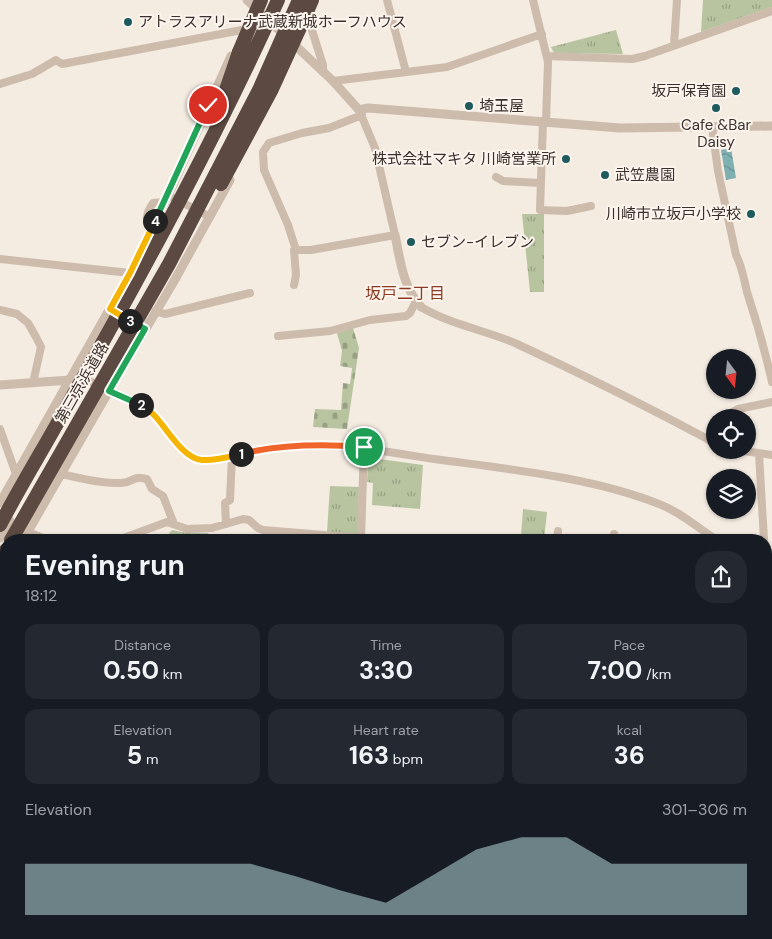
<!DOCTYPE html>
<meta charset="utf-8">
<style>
:root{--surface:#171b24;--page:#242831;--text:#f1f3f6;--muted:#9ea1a6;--accent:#92aeb2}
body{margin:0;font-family:"DM Sans","Noto Sans JP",sans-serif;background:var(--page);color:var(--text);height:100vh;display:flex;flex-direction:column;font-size:19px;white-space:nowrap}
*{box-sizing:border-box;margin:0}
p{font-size:16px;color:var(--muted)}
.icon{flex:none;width:28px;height:28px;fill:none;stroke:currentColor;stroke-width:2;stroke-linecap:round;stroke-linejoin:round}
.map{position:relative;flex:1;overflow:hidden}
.details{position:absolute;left:0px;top:534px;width:772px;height:406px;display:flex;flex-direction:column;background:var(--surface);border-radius:20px 20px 0 0;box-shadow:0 1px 4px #0004}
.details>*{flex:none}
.needle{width:32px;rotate:165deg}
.buttons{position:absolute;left:706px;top:349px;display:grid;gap:10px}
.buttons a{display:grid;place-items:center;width:50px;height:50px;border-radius:50%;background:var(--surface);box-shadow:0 1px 4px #0004;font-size:25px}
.pin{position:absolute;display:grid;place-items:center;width:42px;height:42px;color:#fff;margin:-21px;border:2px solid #fff;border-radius:50%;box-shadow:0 1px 5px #0007}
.km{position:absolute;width:25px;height:25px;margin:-12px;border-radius:50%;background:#222;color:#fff;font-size:14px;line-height:25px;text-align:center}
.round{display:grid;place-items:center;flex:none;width:52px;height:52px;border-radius:20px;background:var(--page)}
.overview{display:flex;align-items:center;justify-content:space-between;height:85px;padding:0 25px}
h1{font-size:28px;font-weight:700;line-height:38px}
.metrics{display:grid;grid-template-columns:repeat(3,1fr);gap:8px;height:85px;padding:5px 25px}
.metrics div{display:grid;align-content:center;border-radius:12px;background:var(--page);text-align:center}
.metrics b{font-size:25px;font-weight:700}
.metrics small{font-size:14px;font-weight:400}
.metrics p{font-size:14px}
.chart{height:140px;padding:10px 25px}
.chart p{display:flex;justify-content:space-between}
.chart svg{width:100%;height:90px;margin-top:5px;fill:var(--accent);opacity:.7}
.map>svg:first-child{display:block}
.grass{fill:url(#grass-tufts)}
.cemetery{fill:url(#cemetery-stones)}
.water{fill:url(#water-waves)}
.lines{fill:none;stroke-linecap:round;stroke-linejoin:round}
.river{stroke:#7fb0b2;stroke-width:15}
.minor{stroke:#cdbbac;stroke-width:8}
.tertiary{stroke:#cdbbac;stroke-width:9}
.trunk{stroke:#6c584f;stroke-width:12}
.motorway{stroke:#5c4a42;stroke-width:14}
.motorway-bridge{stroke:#5c4a42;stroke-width:14}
.split-1-casing{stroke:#fff;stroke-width:10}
.split-2-casing{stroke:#fff;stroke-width:10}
.split-3-casing{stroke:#fff;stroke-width:10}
.split-4-casing{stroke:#fff;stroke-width:10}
.split-5-casing{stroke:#fff;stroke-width:10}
.split-1{stroke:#f0652b;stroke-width:6}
.split-2{stroke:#f5b400;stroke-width:6}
.split-3{stroke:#22a559;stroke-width:6}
.split-4{stroke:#f5b400;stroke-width:6}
.split-5{stroke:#22a559;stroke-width:6}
.poi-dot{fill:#1f5a5e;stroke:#fbf5ee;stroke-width:2}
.labels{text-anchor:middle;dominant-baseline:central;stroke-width:4;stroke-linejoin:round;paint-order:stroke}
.poi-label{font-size:15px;fill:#3b302b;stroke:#fbf5ee;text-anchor:start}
.street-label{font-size:15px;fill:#3b302b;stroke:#fbf5ee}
.neighbourhood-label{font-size:16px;fill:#8c3b22;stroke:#fbf5ee}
</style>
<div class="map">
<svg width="772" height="939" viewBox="0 0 772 939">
<defs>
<pattern id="grass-tufts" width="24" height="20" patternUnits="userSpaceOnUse" patternTransform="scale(1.25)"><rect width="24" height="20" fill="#b8c4a0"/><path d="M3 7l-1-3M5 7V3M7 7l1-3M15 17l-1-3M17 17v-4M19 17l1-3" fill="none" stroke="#97a083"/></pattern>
<pattern id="cemetery-stones" width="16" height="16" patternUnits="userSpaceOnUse" patternTransform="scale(1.25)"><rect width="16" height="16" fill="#b8c4a0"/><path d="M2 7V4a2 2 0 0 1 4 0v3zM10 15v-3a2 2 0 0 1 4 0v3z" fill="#97a083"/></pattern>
<pattern id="water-waves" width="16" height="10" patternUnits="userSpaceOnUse" patternTransform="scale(1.25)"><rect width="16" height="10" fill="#7fb0b2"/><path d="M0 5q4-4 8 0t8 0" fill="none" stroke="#699091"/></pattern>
</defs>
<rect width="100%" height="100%" fill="#f4ebe1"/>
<path class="grass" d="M703 0H772V7L701 32Z
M616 30 623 54 554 53 551 47Z
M522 214H544V292H530Z
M372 458 423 465 420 509 372 505 373 483 367 482 368 460Z
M330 486 359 487 358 535 327 532Z
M523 509 547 512 544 540H468L521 536Z
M172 530 186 533H208L210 540H170L169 533Z"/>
<path class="cemetery" d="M353 328 359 348 347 429 313 427 315 409 341 410 343 383 350 384 352 368 340 366 342 351 337 333Z"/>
<path class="water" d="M731 148 736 178 726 180 721 150Z"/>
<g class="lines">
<path class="river" d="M31 538 35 540
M766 573 772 575"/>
<path class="minor" d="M387 0 406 72
M533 0 548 62 546 121
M309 21 323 65V72
M674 45 677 0
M547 56 632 59 645 56 772 11
M333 81 447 67 542 34
M0 84 32 74 56 60 62 64 242 30
M543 121 540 210 567 211 591 206
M712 127 718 171 736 255C742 266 744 279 747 292 757 322 765 351 772 382
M496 177 503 181 540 183
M168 195 210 217
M151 231C145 219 146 213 153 203L165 202
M296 250 288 225 264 170 263 152 269 143 302 133 329 128 362 115
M0 259 130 273
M294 285 296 275 294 250H311L395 235 375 148 359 110
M421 307C451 325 486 330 517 344 584 375 650 408 715 443
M0 310 17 314 28 323 36 337 41 347 33 383
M155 311 165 314 250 293
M278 336 330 331 370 320 406 316 410 313 416 301
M81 377C90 381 99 386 108 390 124 397 141 402 154 415 166 427 181 455 199 460 216 464 250 450 269 448 285 446 302 446 318 446 360 446 393 453 434 459 507 469 591 477 659 504 681 512 697 528 717 540
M722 418 738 409 772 402
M0 429 16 474
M737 450 772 455
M759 454 764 540
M61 474C80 478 101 484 121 483 133 483 133 475 147 479L152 489 163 496 174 524
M226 524 225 503 230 500 232 456
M28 532 48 540
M118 540 167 522 187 529 212 528 243 519 249 520 258 528 263 530 361 538
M363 540 361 538 364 447
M557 540 558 531
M614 540V534
M766 567 772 569
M766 578 772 580
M0 598 6 602
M0 791 6 790
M0 825 6 832
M766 878 772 894
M132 934 136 939
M441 934 454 939
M485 934 488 939
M606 934 612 939
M653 934 660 939
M700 934 701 939
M67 939 68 934
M633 939 638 934
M771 939 772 938"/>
<path class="tertiary" d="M247 0 333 81 359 110 368 108 620 128 772 126
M395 235C400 260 403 287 421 307
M0 385 70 380
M0 503 130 273 173 185 231 56
M0 538 10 521
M23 540 109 391 173 283 230 180
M0 583 6 571"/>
<path class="trunk" d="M0 733 6 736
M766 777H772"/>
<path class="motorway" d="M303 21 312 0
M215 122 239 52
M0 561 6 550"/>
<path class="motorway-bridge" d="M239 52 261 0
M221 184 271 91 303 21
M0 525C21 485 45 446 67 406 142 273 215 140 278 0
M11 540 169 264 259 90 299 0"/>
</g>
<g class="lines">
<defs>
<path id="split-1" d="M241 454C281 444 324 444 364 447"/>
<path id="split-2" d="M141 405C145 408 150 411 154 415 166 427 183 459 202 460 215 461 229 457 241 454"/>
<path id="split-3" d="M130 321 145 329 109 391 141 405"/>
<path id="split-4" d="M130 321 110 309 130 273 155 221"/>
<path id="split-5" d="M155 221 208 105"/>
</defs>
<use href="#split-1" class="split-1-casing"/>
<use href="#split-2" class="split-2-casing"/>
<use href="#split-3" class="split-3-casing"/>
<use href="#split-4" class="split-4-casing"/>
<use href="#split-5" class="split-5-casing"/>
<use href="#split-1" class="split-1"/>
<use href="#split-2" class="split-2"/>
<use href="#split-3" class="split-3"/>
<use href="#split-4" class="split-4"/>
<use href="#split-5" class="split-5"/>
</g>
<g class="poi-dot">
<circle cx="128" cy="22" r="5"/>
<circle cx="736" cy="91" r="5"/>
<circle cx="469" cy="106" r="5"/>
<circle cx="716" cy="108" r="5"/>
<circle cx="566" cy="159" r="5"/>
<circle cx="605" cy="175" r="5"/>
<circle cx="751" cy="214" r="5"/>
<circle cx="411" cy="242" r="5"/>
</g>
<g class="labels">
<g class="poi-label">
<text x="138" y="22">アトラスアリーナ武蔵新城ホーフハウス</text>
<text x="726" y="91" text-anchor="end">坂戸保育園</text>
<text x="479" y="106">埼玉屋</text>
<text x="716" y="125" text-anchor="middle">Cafe &amp;Bar<tspan x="716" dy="17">Daisy</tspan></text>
<text x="556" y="159" text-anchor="end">株式会社マキタ 川崎営業所</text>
<text x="615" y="175">武笠農園</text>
<text x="741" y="214" text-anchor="end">川崎市立坂戸小学校</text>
<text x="421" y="242">セブン-イレブン</text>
</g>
<g class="street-label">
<text transform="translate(82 383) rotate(-60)">第三京浜道路</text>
</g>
<g class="neighbourhood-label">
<text x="405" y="293">坂戸二丁目</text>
</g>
</g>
</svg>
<div class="buttons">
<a><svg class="needle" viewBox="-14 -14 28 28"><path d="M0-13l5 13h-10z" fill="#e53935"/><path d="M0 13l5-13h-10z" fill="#9ea1a6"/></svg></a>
<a><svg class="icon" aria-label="locate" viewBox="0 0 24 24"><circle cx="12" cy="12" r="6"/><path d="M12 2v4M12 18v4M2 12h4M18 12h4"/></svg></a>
<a><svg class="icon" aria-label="layers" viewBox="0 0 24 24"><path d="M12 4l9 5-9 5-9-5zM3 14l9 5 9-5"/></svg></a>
</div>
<div class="pin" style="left:364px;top:447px;background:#1e9e55"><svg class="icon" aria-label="arrive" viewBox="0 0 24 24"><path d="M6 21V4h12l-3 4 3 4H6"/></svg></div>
<div class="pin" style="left:208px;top:105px;background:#d93025"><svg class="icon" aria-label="check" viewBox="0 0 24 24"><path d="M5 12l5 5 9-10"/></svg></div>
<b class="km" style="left:241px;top:454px">1</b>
<b class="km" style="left:141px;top:405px">2</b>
<b class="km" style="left:130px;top:321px">3</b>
<b class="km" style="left:155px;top:221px">4</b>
<section class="details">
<div class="overview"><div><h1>Evening run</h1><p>18:12</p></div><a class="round"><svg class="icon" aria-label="share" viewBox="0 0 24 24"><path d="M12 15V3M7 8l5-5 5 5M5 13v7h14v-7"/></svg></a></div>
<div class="metrics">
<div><p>Distance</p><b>0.50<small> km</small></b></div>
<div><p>Time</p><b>3:30</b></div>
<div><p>Pace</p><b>7:00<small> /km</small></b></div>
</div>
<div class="metrics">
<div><p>Elevation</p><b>5<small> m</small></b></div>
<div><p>Heart rate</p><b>163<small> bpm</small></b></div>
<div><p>kcal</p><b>36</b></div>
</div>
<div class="chart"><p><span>Elevation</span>301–306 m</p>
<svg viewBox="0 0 160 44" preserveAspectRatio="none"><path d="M0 44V19L10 19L20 19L30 19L40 19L50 19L60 25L70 32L80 38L90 25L100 12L110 6L120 6L130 19L140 19L150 19L160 19V44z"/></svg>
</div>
</section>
</div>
